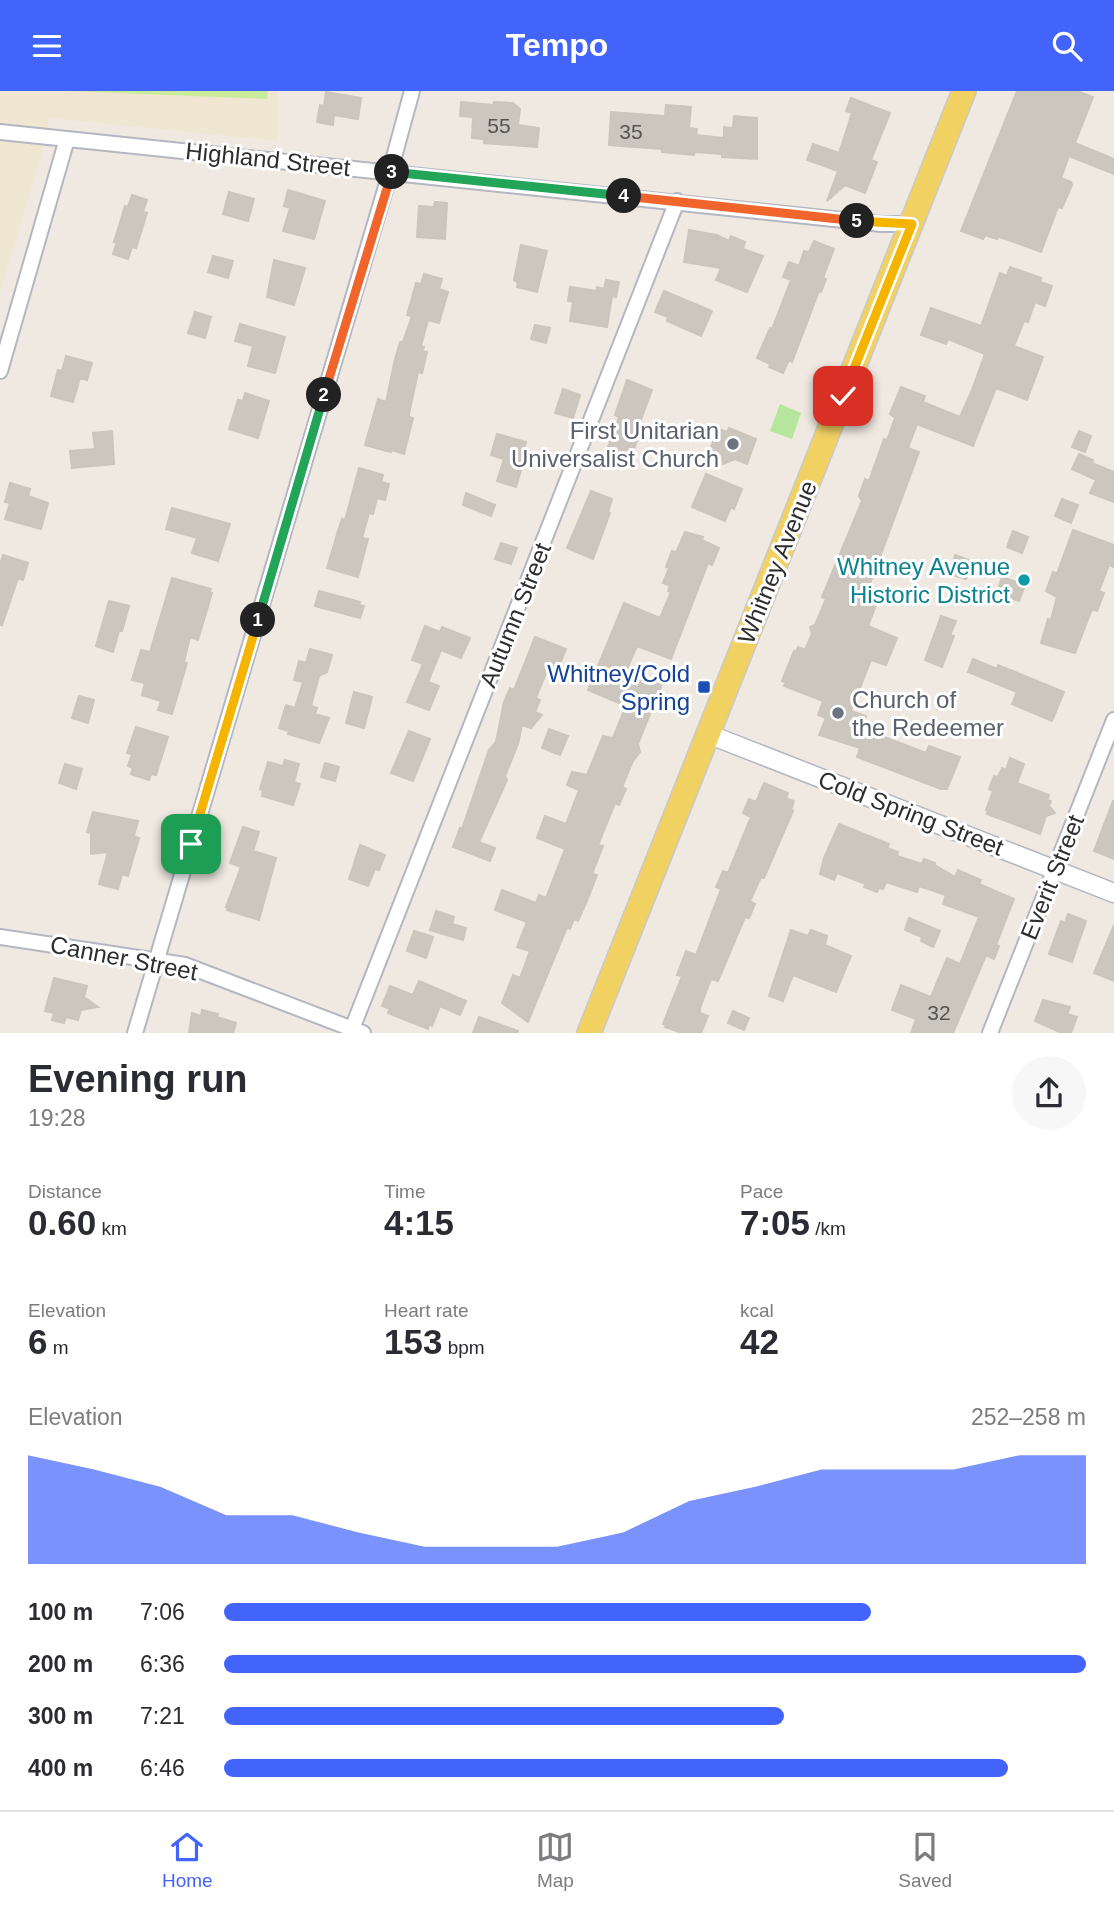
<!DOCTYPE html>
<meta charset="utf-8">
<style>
:root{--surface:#fff;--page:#f7f7f7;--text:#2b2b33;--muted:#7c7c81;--line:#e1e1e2;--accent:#4264fb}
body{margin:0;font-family:Arial,sans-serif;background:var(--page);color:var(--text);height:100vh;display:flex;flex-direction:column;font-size:26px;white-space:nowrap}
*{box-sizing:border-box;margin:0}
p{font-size:23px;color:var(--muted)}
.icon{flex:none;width:38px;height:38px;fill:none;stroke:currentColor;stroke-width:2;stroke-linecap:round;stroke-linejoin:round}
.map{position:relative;height:942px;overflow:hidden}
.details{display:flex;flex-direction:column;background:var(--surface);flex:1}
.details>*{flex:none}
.pin{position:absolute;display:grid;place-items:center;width:60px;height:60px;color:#fff;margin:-30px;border-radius:14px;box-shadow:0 4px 10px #0006}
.km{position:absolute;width:35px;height:35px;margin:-18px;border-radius:50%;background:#222;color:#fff;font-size:19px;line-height:35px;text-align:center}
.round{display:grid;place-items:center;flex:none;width:74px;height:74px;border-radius:37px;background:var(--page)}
.summary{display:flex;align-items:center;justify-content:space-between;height:119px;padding:0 28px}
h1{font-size:38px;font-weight:700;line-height:52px}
.stats{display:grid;grid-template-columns:repeat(3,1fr);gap:10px;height:119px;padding:7px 28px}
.stats div{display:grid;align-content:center}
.stats b{font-size:35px;font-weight:700}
.stats small{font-size:19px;font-weight:400}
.stats p{font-size:19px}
.chart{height:196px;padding:14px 28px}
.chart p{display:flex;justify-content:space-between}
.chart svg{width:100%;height:126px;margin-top:7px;fill:var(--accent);opacity:.7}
ul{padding:0 28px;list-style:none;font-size:23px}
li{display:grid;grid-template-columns:112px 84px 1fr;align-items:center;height:52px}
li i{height:18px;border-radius:9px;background:var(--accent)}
header{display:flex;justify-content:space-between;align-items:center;height:91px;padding:0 28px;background:var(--accent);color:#fff;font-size:32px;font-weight:700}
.dock{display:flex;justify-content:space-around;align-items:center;height:98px;border-top:2px solid var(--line);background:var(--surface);font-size:19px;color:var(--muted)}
.dock a{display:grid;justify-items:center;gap:4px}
.dock .selected{color:var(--accent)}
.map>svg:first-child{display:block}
.education{fill:#f0e6d1}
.green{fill:#b6e59e}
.pitch{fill:#c9ec9a}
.building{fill:#cbc7bf;stroke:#cbc5ba;stroke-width:2}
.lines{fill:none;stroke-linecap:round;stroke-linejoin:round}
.minor-casing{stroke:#b4b7c1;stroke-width:18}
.tertiary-casing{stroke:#b4b7c1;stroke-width:21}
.primary-casing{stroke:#c9c9c9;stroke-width:26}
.minor{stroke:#fff;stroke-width:14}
.tertiary{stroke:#fff;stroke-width:18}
.primary{stroke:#f2d163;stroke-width:23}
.split-1-casing{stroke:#fff;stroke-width:14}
.split-2-casing{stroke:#fff;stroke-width:14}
.split-3-casing{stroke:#fff;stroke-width:14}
.split-4-casing{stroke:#fff;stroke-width:14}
.split-5-casing{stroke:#fff;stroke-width:14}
.split-6-casing{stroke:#fff;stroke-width:14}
.split-1{stroke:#f5b400;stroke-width:9}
.split-2{stroke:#22a559;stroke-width:9}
.split-3{stroke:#f0652b;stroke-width:9}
.split-4{stroke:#22a559;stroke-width:9}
.split-5{stroke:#f0652b;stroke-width:9}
.split-6{stroke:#f5b400;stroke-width:9}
.worship-dot{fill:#6b7280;stroke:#fff;stroke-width:2.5}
.culture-dot{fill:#0f9aa8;stroke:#fff;stroke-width:2.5}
.transit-dot{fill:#1a4fb4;stroke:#fff;stroke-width:2.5}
.labels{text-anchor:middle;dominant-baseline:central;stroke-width:6;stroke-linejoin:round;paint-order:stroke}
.number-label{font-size:21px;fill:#555452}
.street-label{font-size:24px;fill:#2e2e2e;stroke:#fff}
.worship-label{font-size:24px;fill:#5b616d;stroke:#fff;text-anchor:end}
.culture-label{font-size:24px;fill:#0d838f;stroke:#fff;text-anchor:end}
.transit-label{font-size:24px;fill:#164399;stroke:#fff;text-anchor:end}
</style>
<header><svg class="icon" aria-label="menu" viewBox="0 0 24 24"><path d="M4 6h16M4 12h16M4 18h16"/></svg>Tempo<svg class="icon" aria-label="search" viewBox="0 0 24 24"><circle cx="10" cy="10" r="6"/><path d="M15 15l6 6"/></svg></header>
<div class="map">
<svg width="1114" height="942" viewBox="0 0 1114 942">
<rect width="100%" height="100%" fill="#efe9e1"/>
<path class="education" d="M0 0H278V50L49 27 43 58 0 201Z"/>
<path class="green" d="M780 313 801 322 792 348 770 340Z"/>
<path class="pitch" d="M67 0H268L267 8Z"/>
<path class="building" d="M1017 0H1077L1093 6 1075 52 1114 68V83L1069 65 1061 87 1071 91 1072 94 1062 117 1058 116 1041 161 1003 147 998 146 997 148 985 144 983 148 961 140Z
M326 1 361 7 358 28 334 24 333 34 317 31 320 14 324 15Z
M851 7 890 22 871 69 877 71 865 102 845 94 827 110 838 80 807 69 813 53 839 62 852 22 846 20Z
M461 11 493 14 494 11 513 12 520 18 518 34 539 37 537 56 484 52V48L472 47 473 26 460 25Z
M666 14 691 16 689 37 697 38 696 44 724 47V36L733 37 734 25 757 27V68L722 66V63L695 61 694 64 662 61V58L609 54 611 21 665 25Z
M288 99 325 110 314 148 283 140 290 117 284 115Z
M229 101 254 108 248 130 223 123Z
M132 104 147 109 143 121 147 122 136 157 132 156 128 168 113 163 117 151H114L125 115 128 116Z
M435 111 447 112 445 148 417 146 419 115 434 116Z
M689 139 717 144 729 150 731 145 745 151 743 158 763 165 747 201 716 189 721 177 684 171Z
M814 150 834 158 823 187 826 188 821 201 819 200 792 271 789 269 783 282 769 276 770 273 757 267 770 237 772 238 791 189 783 186 789 171 799 175 804 160 809 161Z
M521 154 547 160 537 201 517 196 518 192 514 189Z
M213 165 233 170 228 187 208 181Z
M274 169 305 177 294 214 267 206Z
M1010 176 1041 187 1040 191 1052 195 1045 215 1035 211 1028 231 1024 230 1014 255 1043 266 1027 309 996 297 973 355 917 333 908 357 919 361 868 498 880 504 868 535 897 547 886 574 871 569 851 620 866 625 861 637 926 662 929 655 960 666 947 698H941L857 666 860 657 819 644 826 627 818 624 823 610 784 595 786 591 782 590 794 560 796 561 798 556 805 559 812 543 810 536 815 534 826 508 822 506 862 410 859 405 865 388 869 390 884 348 887 349 895 327 890 323 901 296 925 305 923 311 960 326 972 299 985 263 948 248 946 253 921 244 931 217 981 235 1000 182 1007 185Z
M424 183 442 188 439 198 448 201 439 232 428 229 421 255 424 256 422 260 427 261 422 282 418 281 409 323V326L413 327 404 363 392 359 391 361 365 354 378 308 386 311 395 268 400 251H403L412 225 407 224 413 203 416 192 421 193Z
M606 189 619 191 616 206 612 205 607 236 570 230 573 211 568 210 570 196 597 200V196L604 198Z
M664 200 712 220 701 245 667 230 668 226 655 221Z
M195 221 211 226 205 247 188 242Z
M240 233 285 246 275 282 248 275 253 255 235 250Z
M535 234 550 237 546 252 531 248Z
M66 265 92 272 87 289 80 287 73 311 51 305 58 279 62 280Z
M627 289 652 299 636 342 639 344 628 375 604 367 619 326 615 324Z
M563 298 580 304 573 327 555 322Z
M245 302 269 310 258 347 229 338 238 309 243 310Z
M729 337 756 348 747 373 735 368 723 373 722 363 710 359 718 338 727 341Z
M112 340 114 373 72 377 70 360 95 358 93 342Z
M1079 340 1091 345 1085 361 1072 356Z
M497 343 526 351 524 358 527 359 516 396 497 390 504 368 491 364Z
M1079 363 1093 369 1092 372 1114 381V411L1090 402 1096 389 1072 378Z
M359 377 383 384 381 391 389 393 385 409 377 407 373 423 369 422 362 447 368 448 358 486 327 477 338 440 342 428 345 429Z
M706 383 742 398 734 418 731 416 725 430 692 416Z
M10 392 30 398 28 405 48 412 41 438 5 428 10 412 5 411Z
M591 400 612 408 608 421 610 422 593 468 567 457Z
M466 402 495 414 491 425 463 414Z
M1062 408 1078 414 1071 432 1055 425Z
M172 417 230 433 218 470 192 462 197 447 166 438Z
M1073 439 1114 454V476L1109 474 1099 500 1104 502 1097 520 1092 518 1075 562 1041 552 1048 528 1051 529 1057 506 1046 500 1053 481 1057 483Z
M1013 440 1028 446 1022 462 1007 456Z
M685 441 703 446 702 449 719 457 712 474 708 472 671 568 637 555 627 578 662 593 638 653 640 661 633 670 622 696 626 698 619 714 615 712 598 754 603 755 592 783 597 784 586 812 578 830 574 828 570 838 567 836 528 931 502 912 513 884 520 887 530 860 517 856 527 831 495 819 502 799 536 812 539 804 546 807 565 758 537 747 545 725 566 733 579 699 567 694 572 681 587 684 603 645 613 647 626 615 588 599 624 512 660 527 671 501 668 500 670 495 663 492 669 477 666 476 672 460 676 462Z
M501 452 517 457 511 473 495 468Z
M3 464 28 472 23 489 18 487 2 534H0V474Z
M955 464 972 470 966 488 949 483Z
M1002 486 1025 494 1019 510 997 502Z
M172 487 211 498 209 501 212 502 198 549 190 546 184 571 187 572 172 623 158 619 161 610 142 604 145 592 132 589 141 559 150 561Z
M319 500 360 511 359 514 364 515 360 527 315 515Z
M109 510 129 515 122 540H119L113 561 96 555Z
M941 525 956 530 950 544 954 545 942 576 925 569Z
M425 535 440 541 442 536 470 547 461 567 441 559 428 591 439 595 429 619 407 611 423 573 412 569Z
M535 546 566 558 557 580 548 577 536 607 540 609 535 621 542 624 531 637 522 634 518 653 505 685 507 689 479 751 495 757 490 770 453 756 460 737 462 738 489 659 496 651 504 611 510 597 514 599Z
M310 558 332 564 327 581 319 585 311 615 317 617 315 623 329 627 319 652 288 643 289 640 279 637 286 614 295 617 303 591 294 589 299 570 306 572Z
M973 568 997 578 998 574 1064 601 1052 630 1012 613 1017 601 968 581Z
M354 601 372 606 364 637 346 632Z
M79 605 94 609 88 632 72 627Z
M136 636 168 646 156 684 151 683 149 689 131 683 133 677 128 675 132 663 127 662Z
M549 638 568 645 560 664 542 657Z
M409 640 430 648 413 690 391 682Z
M1010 667 1024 673 1017 692 1049 704 1047 709 1051 710 1049 715 1055 722 1046 725 1040 743 987 723 988 720 986 719 993 700 989 698 994 685 998 686 1002 677 1006 679Z
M285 669 299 673 294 691 300 693 293 714 262 705 263 699 260 698 268 671 283 675Z
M325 672 339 676 335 690 321 686Z
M65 673 82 678 76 698 59 692Z
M764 692 788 702 786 707 794 710 791 719 793 720 764 787 761 786 750 810 755 813 749 827 745 826 718 890 711 888 700 917V922L708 925 701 942H682L665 936 666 934 663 933 682 885 677 884 686 860 696 864 721 798 716 796 723 780 728 782 751 726 743 722 749 708 756 711Z
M1113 710 1114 711V768L1094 760Z
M93 721 138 730 134 745 139 747 128 785 122 783 118 798 99 793 108 761 91 763V742L87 741Z
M839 733 889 753 887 757 898 761 897 765 922 773 924 768 935 772V774L955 786 958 779 981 789 979 793 1014 808 996 854 999 855 994 868 986 864 953 942H911L916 928 892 919 901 894 931 906 947 867 960 873 979 826 943 813 946 804 919 795 917 801 886 791 883 798 879 797 877 801 864 796 866 793 837 782 834 789 820 783 824 767Z
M243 736 259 741 253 760 276 767 259 829 227 819 228 816H226L241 776 230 772Z
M360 754 385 764 379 779 375 778 368 795 349 788Z
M436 820 454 826 452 833 466 837 463 849 430 839Z
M1068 823 1086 830 1072 871 1049 863 1061 830 1065 832Z
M909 827 940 840 933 856 921 850 922 846 905 839Z
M1114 834V890L1094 882Z
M791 839 808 845 811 839 827 845 825 854 851 865 836 901 793 884 783 910 769 905Z
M414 840 433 846 426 867 407 860Z
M54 887 87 895 84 906 98 916 81 919 78 929 66 926 64 932 52 929 54 922 45 920Z
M419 890 466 910 460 924 440 915 432 935 429 933 428 938 388 922 390 918 382 915 390 895 413 904Z
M1043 909 1070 916 1067 923 1077 926 1071 942H1062L1035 930Z
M202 919 218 923 217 926 236 932 233 942H189L192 922 201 925Z
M733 920 749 927 744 939 728 932Z
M479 926 518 940 517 942H473Z"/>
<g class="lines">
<defs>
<path id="minor" d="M0 41 881 133H912
M0 280 67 48
M0 846 185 874 363 942
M352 938 677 110
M135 942 385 99 412 0
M990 942 1114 629"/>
<path id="tertiary" d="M708 643 1114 802"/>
<path id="primary" d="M589 942 964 0"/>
</defs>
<use href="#minor" class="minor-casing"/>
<use href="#tertiary" class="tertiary-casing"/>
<use href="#primary" class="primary-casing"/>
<use href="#minor" class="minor"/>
<use href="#tertiary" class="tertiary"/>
<use href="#primary" class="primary"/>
</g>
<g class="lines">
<defs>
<path id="split-1" d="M191 753 258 529"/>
<path id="split-2" d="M258 529 324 304"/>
<path id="split-3" d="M324 304 392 81"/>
<path id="split-4" d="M392 81 624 105"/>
<path id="split-5" d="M624 105 857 130"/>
<path id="split-6" d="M843 305 912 133 857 130"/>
</defs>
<use href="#split-1" class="split-1-casing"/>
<use href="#split-2" class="split-2-casing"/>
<use href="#split-3" class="split-3-casing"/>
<use href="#split-4" class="split-4-casing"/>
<use href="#split-5" class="split-5-casing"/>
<use href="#split-6" class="split-6-casing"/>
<use href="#split-1" class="split-1"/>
<use href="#split-2" class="split-2"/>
<use href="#split-3" class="split-3"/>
<use href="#split-4" class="split-4"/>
<use href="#split-5" class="split-5"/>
<use href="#split-6" class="split-6"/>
</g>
<g class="worship-dot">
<circle cx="733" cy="353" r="7"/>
<circle cx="838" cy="622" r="7"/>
</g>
<circle class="culture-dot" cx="1024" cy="489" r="7"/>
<rect class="transit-dot" x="697" y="589" width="14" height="14" rx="3.5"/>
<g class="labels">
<g class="number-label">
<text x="499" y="34">55</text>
<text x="631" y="40">35</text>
<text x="939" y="921">32</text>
</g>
<g class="street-label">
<text transform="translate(268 68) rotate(6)">Highland Street</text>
<text transform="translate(777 471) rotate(-68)">Whitney Avenue</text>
<text transform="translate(515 524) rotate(-68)">Autumn Street</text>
<text transform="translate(911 722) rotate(21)">Cold Spring Street</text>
<text transform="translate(1052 786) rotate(-68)">Everit Street</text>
<text transform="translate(124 867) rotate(11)">Canner Street</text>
</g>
<g class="worship-label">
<text x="719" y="339">First Unitarian<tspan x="719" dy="28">Universalist Church</tspan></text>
<text x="852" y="608" text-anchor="start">Church of<tspan x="852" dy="28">the Redeemer</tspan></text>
</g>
<g class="culture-label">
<text x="1010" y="475">Whitney Avenue<tspan x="1010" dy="28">Historic District</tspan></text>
</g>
<g class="transit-label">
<text x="690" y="582">Whitney/Cold<tspan x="690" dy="28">Spring</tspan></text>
</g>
</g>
</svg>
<div class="pin" style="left:191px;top:753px;background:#1e9e55"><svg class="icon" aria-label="arrive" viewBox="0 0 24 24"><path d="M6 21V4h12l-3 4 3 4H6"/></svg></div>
<div class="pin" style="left:843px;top:305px;background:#d93025"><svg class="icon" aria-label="check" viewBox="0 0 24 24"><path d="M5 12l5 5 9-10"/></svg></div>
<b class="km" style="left:258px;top:529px">1</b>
<b class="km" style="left:324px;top:304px">2</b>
<b class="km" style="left:392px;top:81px">3</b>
<b class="km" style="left:624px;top:105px">4</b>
<b class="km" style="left:857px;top:130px">5</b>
</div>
<section class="details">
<div class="summary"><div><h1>Evening run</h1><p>19:28</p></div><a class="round"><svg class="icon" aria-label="share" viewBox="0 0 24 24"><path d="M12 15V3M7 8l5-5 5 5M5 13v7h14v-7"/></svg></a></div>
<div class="stats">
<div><p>Distance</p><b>0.60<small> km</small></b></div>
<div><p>Time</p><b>4:15</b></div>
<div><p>Pace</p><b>7:05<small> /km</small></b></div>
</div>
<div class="stats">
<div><p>Elevation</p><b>6<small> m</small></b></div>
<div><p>Heart rate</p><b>153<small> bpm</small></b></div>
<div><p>kcal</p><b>42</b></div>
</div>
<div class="chart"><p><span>Elevation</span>252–258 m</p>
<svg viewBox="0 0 160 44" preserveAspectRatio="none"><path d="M0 44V6L10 11L20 17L30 27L40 27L50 33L60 38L70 38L80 38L90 33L100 22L110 17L120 11L130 11L140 11L150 6L160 6V44z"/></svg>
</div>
<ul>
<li><b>100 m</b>7:06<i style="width:75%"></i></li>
<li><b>200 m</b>6:36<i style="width:100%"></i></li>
<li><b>300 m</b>7:21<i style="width:65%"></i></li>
<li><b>400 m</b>6:46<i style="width:91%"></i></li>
</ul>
</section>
<nav class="dock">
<a class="selected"><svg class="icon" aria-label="home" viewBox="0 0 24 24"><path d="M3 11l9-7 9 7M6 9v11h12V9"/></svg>Home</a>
<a><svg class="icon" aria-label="map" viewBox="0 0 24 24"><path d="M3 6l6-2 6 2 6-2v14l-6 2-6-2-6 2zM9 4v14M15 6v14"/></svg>Map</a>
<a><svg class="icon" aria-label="saved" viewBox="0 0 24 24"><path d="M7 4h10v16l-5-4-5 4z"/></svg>Saved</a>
</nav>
